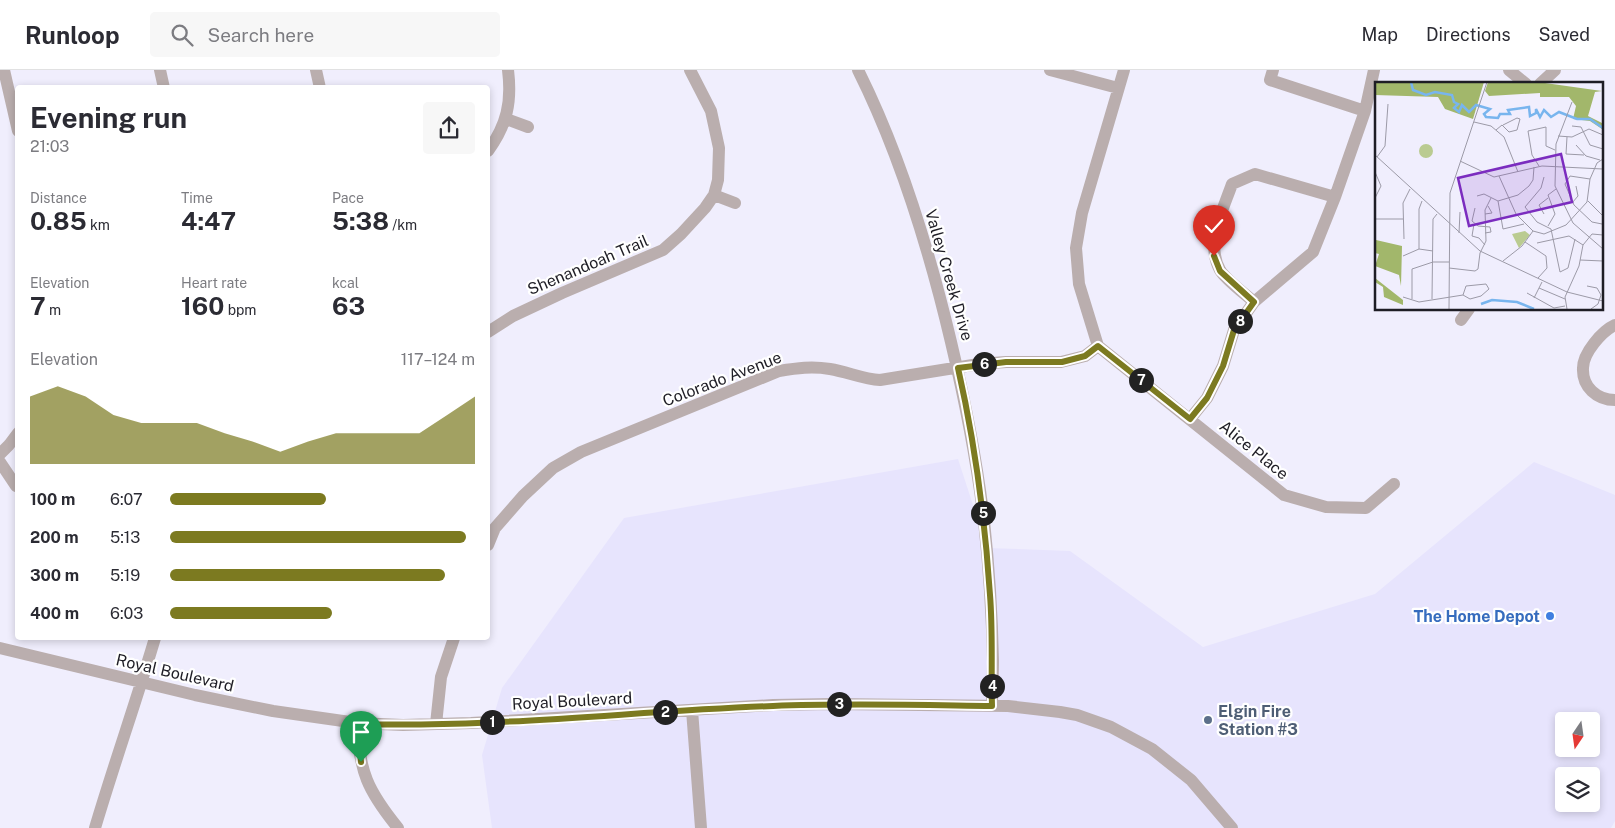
<!DOCTYPE html>
<meta charset="utf-8">
<style>
:root{--surface:#fff;--page:#f7f7f7;--text:#2b2b33;--muted:#7c7c81;--line:#e1e1e2;--accent:#7c7a20}
body{margin:0;font-family:"Public Sans",sans-serif;background:var(--page);color:var(--text);height:100vh;display:flex;flex-direction:column;font-size:19px;white-space:nowrap}
*{box-sizing:border-box;margin:0}
p{font-size:16px;color:var(--muted)}
.icon{flex:none;width:28px;height:28px;fill:none;stroke:currentColor;stroke-width:2;stroke-linecap:round;stroke-linejoin:round}
.map{position:relative;flex:1;overflow:hidden}
.side{position:absolute;left:15px;top:15px;width:475px;height:555px;display:flex;flex-direction:column;background:var(--surface);border-radius:5px;box-shadow:0 2px 8px #0003}
.side>*{flex:none}
.needle{width:32px;rotate:193deg}
.tools{position:absolute;left:1555px;top:642px;display:grid;gap:10px}
.tools a{display:grid;place-items:center;width:45px;height:45px;border-radius:5px;background:var(--surface);box-shadow:0 2px 8px #0003;font-size:25px}
.pin{position:absolute;display:grid;place-items:center;width:42px;height:42px;color:#fff;margin:-51px -21px;border-radius:50% 50% 50% 0;rotate:-45deg;box-shadow:0 0 5px #0007}
.pin .icon{rotate:45deg}
.km{position:absolute;width:25px;height:25px;margin:-12px;border-radius:50%;background:#222;color:#fff;font-size:14px;line-height:25px;text-align:center}
.round{display:grid;place-items:center;flex:none;width:52px;height:52px;border-radius:5px;background:var(--page)}
.head{display:flex;align-items:center;justify-content:space-between;height:85px;padding:0 15px}
h1{font-size:28px;font-weight:700;line-height:38px}
.metrics{display:grid;grid-template-columns:repeat(3,1fr);gap:8px;height:85px;padding:5px 15px}
.metrics div{display:grid;align-content:center}
.metrics b{font-size:25px;font-weight:700}
.metrics small{font-size:14px;font-weight:400}
.metrics p{font-size:14px}
.chart{height:140px;padding:10px 15px}
.chart p{display:flex;justify-content:space-between}
.chart svg{width:100%;height:90px;margin-top:5px;fill:var(--accent);opacity:.7}
ul{padding:0 15px;list-style:none;font-size:16px}
li{display:grid;grid-template-columns:80px 60px 1fr;align-items:center;height:38px}
li i{height:12px;border-radius:6px;background:var(--accent)}
header{display:flex;align-items:center;gap:30px;box-sizing:border-box;height:70px;padding:0 25px;background:var(--surface);border-bottom:1px solid var(--line)}
header strong{font-size:24px}
nav{display:flex;gap:28px;margin-inline-start:auto;font-size:18px}
.search{width:350px;height:45px;background:var(--page);display:flex;align-items:center;gap:12px;box-sizing:border-box;padding:0 18px;border-radius:5px;color:var(--muted);font-size:19px}
.map>svg:first-child{display:block}
.built{fill:#e7e4fd;fill-rule:evenodd}
.lines{fill:none;stroke-linecap:round;stroke-linejoin:round}
.minor{stroke:#baaeae;stroke-width:12}
.route-casing{stroke:#fff;stroke-width:10}
.route{stroke:#7c7a20;stroke-width:6}
.shop-dot{fill:#3f7fe0;stroke:#fff;stroke-width:2}
.service-dot{fill:#5c6f8a;stroke:#fff;stroke-width:2}
.labels{text-anchor:middle;dominant-baseline:central;stroke-width:4.5;stroke-linejoin:round;paint-order:stroke}
.street-label{font-size:16px;fill:#1e1d25;stroke:#fff}
.shop-label{font-size:16px;font-weight:bold;fill:#366cbe;stroke:#fff;text-anchor:end}
.service-label{font-size:16px;font-weight:bold;fill:#4e5e75;stroke:#fff;text-anchor:start}
.inset-river{fill:none;stroke:#78b5ee;stroke-width:2.5}
.inset-road{fill:none;stroke:#9c9aa7;stroke-width:1}
.view{fill:#7b2cbf;fill-opacity:0.15;stroke:#7b2cbf;stroke-width:2.5}
.inset-edge{fill:none;stroke:#1e1d25;stroke-width:2.5}
</style>
<header>
<strong>Runloop</strong>
<div class="search"><svg class="icon" aria-label="search" viewBox="0 0 24 24"><circle cx="10" cy="10" r="6"/><path d="M15 15l6 6"/></svg>Search here</div>
<nav><a>Map</a><a>Directions</a><a>Saved</a></nav>
</header>
<div class="map">
<svg width="1615" height="758" viewBox="0 0 1615 758">
<rect width="100%" height="100%" fill="#f0eefd"/>
<path class="built" d="M958 389 987 478 1070 481 1203 577 1375 524 1534 392 1615 425V751L1611 758H492L482 685 502 618 624 448ZM1564 651H1591V679H1564ZM1564 706H1591V734H1564Z"/>
<g class="lines">
<path class="minor" d="M4 0 18 61
M160 0 164 18
M316 0 320 18
M858 0C901 86 929 179 951 272 965 331 977 391 984 451 989 497 992 544 993 591 993 606 992 621 992 636
M1050 0 1118 18
M1124 0 1082 143 1076 178 1079 214 1098 276 1284 425 1326 437 1366 438 1394 414
M1273 0 1270 10 1365 41
M1509 0 1526 14
M1540 14 1555 0
M506 49 528 57
M488 81C507 55 512 32 508 0
M714 125 735 133
M1254 232C1245 224 1225 209 1220 200 1205 173 1223 140 1232 114L1255 104 1335 127
M1461 250 1469 239
M1615 255C1602 261 1583 283 1583 298 1582 317 1597 330 1615 330
M488 262 513 246 562 223 663 180 681 164 705 138 714 125 718 110 719 78 711 41 690 0
M1190 349 1207 328 1223 296 1234 260 1254 232 1313 182 1335 127 1365 41 1374 0
M0 384 9 375 18 363
M0 392 16 416
M488 475 495 458 523 426 553 398 581 382 779 301C797 298 812 296 830 299 848 302 863 309 880 310L979 294 1006 292H1061L1085 286 1098 276
M0 578 195 625 273 641 357 653 403 655 471 653 773 635 832 634 1008 636 1060 642 1077 645 1111 657 1152 679 1191 710 1232 758
M692 640 701 758
M357 653C359 702 368 721 398 758
M436 654 441 607 454 568
M95 758C114 694 136 632 155 568"/>
</g>
<g class="lines">
<defs>
<path id="route" d="M361 692 357 654C496 658 634 641 773 636 846 633 919 635 992 636 991 599 993 562 990 525 985 449 975 373 958 298L1006 292H1062L1085 286 1098 276 1190 349 1207 328 1223 296 1234 260 1254 232 1220 201 1214 186"/>
</defs>
<use href="#route" class="route-casing"/>
<use href="#route" class="route"/>
</g>
<circle class="shop-dot" cx="1550" cy="546" r="5"/>
<circle class="service-dot" cx="1208" cy="650" r="5"/>
<g class="labels">
<g class="street-label">
<text transform="translate(588 195) rotate(-23)">Shenandoah Trail</text>
<text transform="translate(949 205) rotate(74)">Valley Creek Drive</text>
<text transform="translate(722 309) rotate(-21)">Colorado Avenue</text>
<text transform="translate(1254 380) rotate(39)">Alice Place</text>
<text transform="translate(175 603) rotate(13)">Royal Boulevard</text>
<text transform="translate(572 631) rotate(-3)">Royal Boulevard</text>
</g>
<g class="shop-label">
<text x="1540" y="546">The Home Depot</text>
</g>
<g class="service-label">
<text x="1218" y="641">Elgin Fire<tspan x="1218" dy="18">Station #3</tspan></text>
</g>
</g>
<g transform="translate(1375 12)">
<rect width="228" height="228" fill="#f0eefd"/>
<path d="M44 69a7 7 0 1 1 14 0a7 7 0 1 1-14 0ZM150 149 155 153 144 166 137 152Z" fill="#bacb91"/>
<path d="M0 0H109L98 37 70 27 63 15 0 13ZM113 0H163L227 9 220 10 213 34 227 41V47L215 39 198 37 201 24 194 15H165V11L114 14 110 9ZM1 158 27 164 26 204 24 193 0 184 4 172 0 171ZM0 196 28 218V223L9 215 8 205 0 200Z" fill="#a2b76b"/>
<path class="inset-river" d="M36 0 38 8 51 13 60 10 77 13 79 20 83 22 79 26 84 30 87 23 94 30 101 23 115 27 109 32 111 35 123 36 125 32H135L133 28 154 25 155 34 161 31V27L165 35 169 28 176 35 184 30 202 37H215L228 46M106 222 117 218 142 220 159 227"/>
<path class="inset-road" d="M197 20 181 62 180 104 198 141 228 167M99 40 116 44 129 55 143 90M197 44 206 45 215 63 228 67M121 48 127 43 134 50 142 48 145 37 142 36 128 43M183 54 197 55 214 47 228 53M192 55 191 72 209 73M201 63 211 74 225 78M0 73 105 169 192 210 228 219M2 75 10 64 13 22M85 79 119 95 167 84 228 87M164 84 157 73 153 49 171 45V64L180 68M0 90 6 104 0 116M124 94 141 132 158 149 169 152 191 143 212 120 215 97 222 81 228 77M169 95 166 106 150 125 162 140 176 147 185 190 193 186 200 157M215 97 195 94 190 102 199 123 217 140 227 142M102 114 109 112 123 119 128 147 149 142M123 119 143 113 154 104 158 98 159 85M213 119 228 134M197 121 203 114 201 104M100 126 97 139 103 144 115 145 116 150 110 151M110 132 117 131 113 124M169 132 164 123 173 116M0 137H28M99 142 97 154 104 156 110 163M173 144 180 132 173 113 181 107M84 151 85 130M29 157 28 121 35 107M150 160 171 174 172 186 163 196M162 161 194 154 208 163M44 167V127L47 119M28 174 44 167 58 169M205 178 228 179M128 179 147 164 158 149M74 186 100 189 103 187 105 171 111 159 110 128 116 116M111 202 114 207 106 214 95 217 88 213 91 204ZM212 204 222 206 226 213 223 222 216 227M164 206 190 217M152 211 179 226 190 224M28 215 44 220 88 213M159 216 167 200M37 217V187L58 180H74M57 217 58 137 62 132M74 227 75 111 112 0M192 227 190 215 204 184 208 163 217 152 228 153"/>
<path class="view" d="M186 72 197 120 94 144 83 96Z"/>
<rect width="228" height="228" class="inset-edge"/>
</g>
</svg>
<div class="tools">
<a><svg class="needle" viewBox="-14 -14 28 28"><path d="M0-13l5 13h-10z" fill="#e53935"/><path d="M0 13l5-13h-10z" fill="#7c7c81"/></svg></a>
<a><svg class="icon" aria-label="layers" viewBox="0 0 24 24"><path d="M12 4l9 5-9 5-9-5zM3 14l9 5 9-5"/></svg></a>
</div>
<div class="pin" style="left:361px;top:692px;background:#1e9e55"><svg class="icon" aria-label="arrive" viewBox="0 0 24 24"><path d="M6 21V4h12l-3 4 3 4H6"/></svg></div>
<div class="pin" style="left:1214px;top:186px;background:#d93025"><svg class="icon" aria-label="check" viewBox="0 0 24 24"><path d="M5 12l5 5 9-10"/></svg></div>
<b class="km" style="left:492px;top:652px">1</b>
<b class="km" style="left:665px;top:642px">2</b>
<b class="km" style="left:839px;top:634px">3</b>
<b class="km" style="left:992px;top:616px">4</b>
<b class="km" style="left:983px;top:443px">5</b>
<b class="km" style="left:984px;top:294px">6</b>
<b class="km" style="left:1141px;top:310px">7</b>
<b class="km" style="left:1240px;top:251px">8</b>
<section class="side">
<div class="head"><div><h1>Evening run</h1><p>21:03</p></div><a class="round"><svg class="icon" aria-label="share" viewBox="0 0 24 24"><path d="M12 15V3M7 8l5-5 5 5M5 13v7h14v-7"/></svg></a></div>
<div class="metrics">
<div><p>Distance</p><b>0.85<small> km</small></b></div>
<div><p>Time</p><b>4:47</b></div>
<div><p>Pace</p><b>5:38<small> /km</small></b></div>
</div>
<div class="metrics">
<div><p>Elevation</p><b>7<small> m</small></b></div>
<div><p>Heart rate</p><b>160<small> bpm</small></b></div>
<div><p>kcal</p><b>63</b></div>
</div>
<div class="chart"><p><span>Elevation</span>117–124 m</p>
<svg viewBox="0 0 160 44" preserveAspectRatio="none"><path d="M0 44V11L10 6L20 11L30 20L40 24L50 24L60 24L70 29L80 33L90 38L100 33L110 29L120 29L130 29L140 29L150 20L160 11V44z"/></svg>
</div>
<ul>
<li><b>100 m</b>6:07<i style="width:51%"></i></li>
<li><b>200 m</b>5:13<i style="width:97%"></i></li>
<li><b>300 m</b>5:19<i style="width:90%"></i></li>
<li><b>400 m</b>6:03<i style="width:53%"></i></li>
</ul>
</section>
</div>
